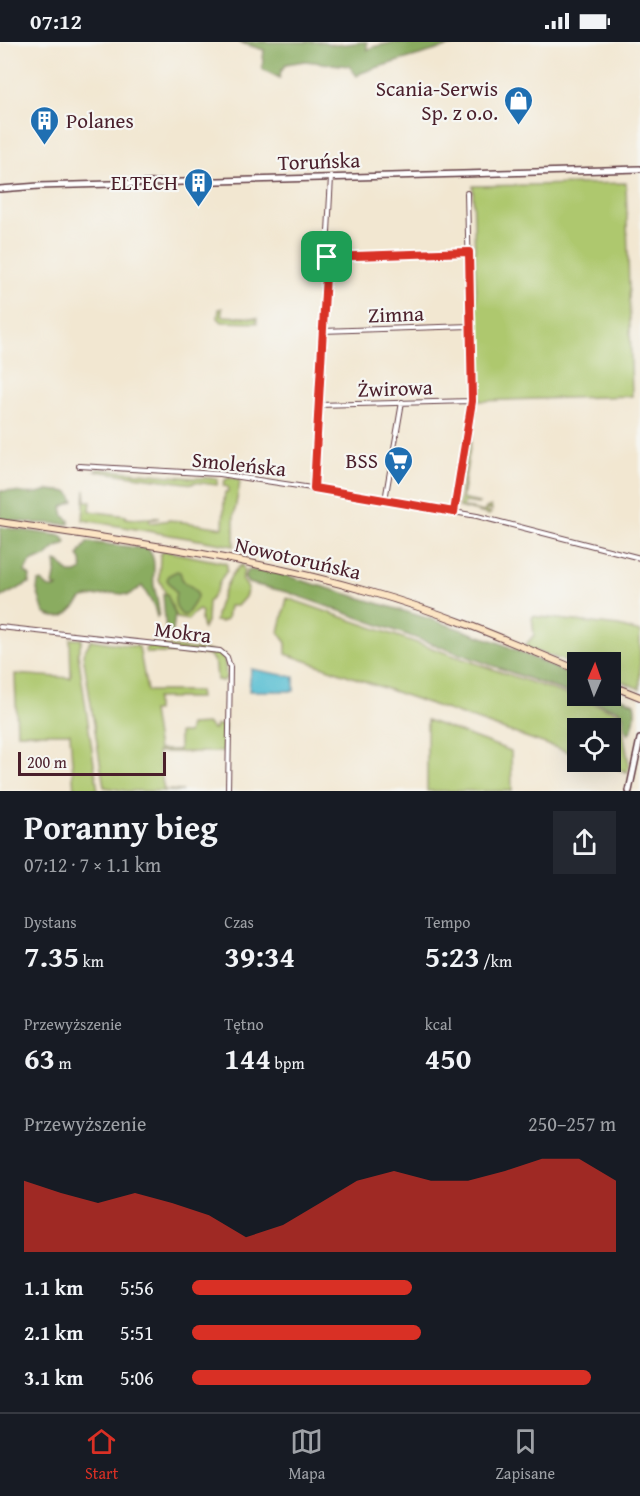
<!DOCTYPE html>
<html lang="pl">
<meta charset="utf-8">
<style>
:root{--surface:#171b24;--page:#242831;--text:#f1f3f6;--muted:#9ea1a6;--line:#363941;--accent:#d93025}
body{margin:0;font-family:"Gentium Book Plus",serif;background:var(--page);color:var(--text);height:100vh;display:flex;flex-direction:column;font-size:22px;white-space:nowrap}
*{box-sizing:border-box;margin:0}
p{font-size:20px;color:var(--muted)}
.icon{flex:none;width:33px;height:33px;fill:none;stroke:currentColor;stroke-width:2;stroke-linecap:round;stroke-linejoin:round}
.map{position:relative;height:749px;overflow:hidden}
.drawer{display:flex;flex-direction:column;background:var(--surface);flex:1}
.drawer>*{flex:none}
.needle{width:39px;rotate:2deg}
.fabs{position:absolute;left:567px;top:610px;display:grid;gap:12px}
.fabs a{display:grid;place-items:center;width:54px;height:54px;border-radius:0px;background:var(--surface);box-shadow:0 6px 24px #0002;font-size:30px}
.scale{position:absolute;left:18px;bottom:15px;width:148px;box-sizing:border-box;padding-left:6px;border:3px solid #4a1f2b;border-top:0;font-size:16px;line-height:21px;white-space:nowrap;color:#4a1f2b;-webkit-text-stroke:4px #f6f6f2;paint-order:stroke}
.pin{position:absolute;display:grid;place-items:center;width:51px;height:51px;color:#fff;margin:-26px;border-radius:12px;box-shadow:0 3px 9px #0006}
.round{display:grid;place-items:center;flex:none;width:63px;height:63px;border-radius:0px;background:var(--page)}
.summary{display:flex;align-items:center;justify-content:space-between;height:102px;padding:0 24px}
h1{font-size:33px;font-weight:700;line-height:45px}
.metrics{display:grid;grid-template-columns:repeat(3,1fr);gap:9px;height:102px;padding:6px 24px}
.metrics div{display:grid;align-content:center}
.metrics b{font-size:30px;font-weight:700}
.metrics small{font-size:16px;font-weight:400}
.metrics p{font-size:16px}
.chart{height:168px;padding:12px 24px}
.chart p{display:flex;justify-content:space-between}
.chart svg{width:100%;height:108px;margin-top:6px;fill:var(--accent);opacity:.7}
ul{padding:0 24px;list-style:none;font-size:20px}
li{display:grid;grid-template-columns:96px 72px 1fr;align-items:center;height:45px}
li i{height:15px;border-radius:8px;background:var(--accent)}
.status{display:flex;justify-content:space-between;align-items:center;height:42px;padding:0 30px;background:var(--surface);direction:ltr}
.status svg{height:16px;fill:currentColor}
.menu{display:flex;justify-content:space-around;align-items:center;height:84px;border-top:2px solid var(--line);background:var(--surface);font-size:16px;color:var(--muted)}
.menu a{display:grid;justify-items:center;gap:3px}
.menu .selected{color:var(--accent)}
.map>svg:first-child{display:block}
.green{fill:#aec86e;stroke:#7c744c;stroke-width:1.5}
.forest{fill:#8aac61;stroke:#6a6646;stroke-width:1.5}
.water{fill:#54bdd1;stroke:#4f6e7e;stroke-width:1.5}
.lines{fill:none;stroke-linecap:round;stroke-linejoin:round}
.stream{stroke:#54bdd1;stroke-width:1.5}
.minor-casing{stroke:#633d44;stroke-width:6}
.tertiary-casing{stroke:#633d44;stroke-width:8}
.secondary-casing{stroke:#633d44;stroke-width:8}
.minor{stroke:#fff;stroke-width:4}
.tertiary{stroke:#fff;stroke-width:5}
.secondary{stroke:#fce5c4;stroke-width:6}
.route-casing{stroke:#fff;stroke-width:12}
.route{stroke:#d93025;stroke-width:8}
.labels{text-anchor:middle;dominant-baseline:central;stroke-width:4.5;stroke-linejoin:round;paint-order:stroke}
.poi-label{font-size:21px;fill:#4a1f2b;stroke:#f6f6f2;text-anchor:end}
.street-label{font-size:21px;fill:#4a1f2b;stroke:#f6f6f2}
</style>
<div class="status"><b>07:12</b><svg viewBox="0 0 49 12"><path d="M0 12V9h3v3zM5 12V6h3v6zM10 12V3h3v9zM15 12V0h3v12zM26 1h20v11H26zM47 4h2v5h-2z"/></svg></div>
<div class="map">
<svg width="640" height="749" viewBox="0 0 640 749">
<rect width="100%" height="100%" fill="#f6f6f2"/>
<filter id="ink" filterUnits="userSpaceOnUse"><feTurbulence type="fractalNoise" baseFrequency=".0167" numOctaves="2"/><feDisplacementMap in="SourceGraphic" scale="12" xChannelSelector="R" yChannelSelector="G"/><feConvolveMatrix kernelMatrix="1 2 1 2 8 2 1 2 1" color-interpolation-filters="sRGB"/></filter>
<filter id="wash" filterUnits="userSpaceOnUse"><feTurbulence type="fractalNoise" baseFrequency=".008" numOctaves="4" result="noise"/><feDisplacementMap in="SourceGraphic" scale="24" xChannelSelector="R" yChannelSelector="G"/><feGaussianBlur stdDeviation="1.35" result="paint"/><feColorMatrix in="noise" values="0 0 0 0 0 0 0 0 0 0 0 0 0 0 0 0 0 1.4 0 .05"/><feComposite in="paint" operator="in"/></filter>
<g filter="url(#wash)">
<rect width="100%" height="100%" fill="#f2e7d1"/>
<path class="green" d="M626 141 632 354 479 359 473 144Z
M222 266V274L257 276V281L222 280 218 276 219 267Z
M474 380 462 457 479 461 478 462 464 460 463 465 484 470 486 466 491 464 492 468 487 467V470L491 471 489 473 459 465 471 381Z
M98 427 192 436H215L218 437 217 443 194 440 193 442 95 429Z
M230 435 238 437 240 440 234 474V504L83 478 85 448 86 459H91L90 469 126 474V476C137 478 148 475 159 476L149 478 150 481 170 478 223 486C224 474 223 462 225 450H228V445L223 444 225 438Z
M165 509 225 521 227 523V529C218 538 218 551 208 560L207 580 203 587 201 578 202 570 199 568 193 572 188 578 177 576 175 572 159 537 160 512Z
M242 523 244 528 242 537 248 546 245 555 237 564H229L227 577 221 580 215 579C217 565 229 529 242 523Z
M287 556 620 671 629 723 627 730 598 720H610V687H578L577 713 286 612V601L279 590Z
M532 574 619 584 640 590V647L611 635 610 621H578L577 623 524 605 534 593Z
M70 597H82L78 611 98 749H74L70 691H17L15 632 71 636Z
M91 598 139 605 147 649H199L200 656H156V669H152L158 708H179V691H188L190 683 208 682 212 687H215L216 683H225L224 710H157L164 748 183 749H127L104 745 83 612Z
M150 603 212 609 220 612 225 619 226 636 223 639 217 638 216 624 210 613 179 611H146L145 607Z
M427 678 511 709 512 749H427Z"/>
<path class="forest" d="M238 0H324C335 6 354 0 367 0V8C375 2 384 4 393 0H464L375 26 361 31 357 34 349 24 305 19 286 22 281 29 280 36 262 27 264 8Z
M48 448 69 450 74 459 62 465 64 474 69 478V482L33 481 0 477V449C20 448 26 456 48 448Z
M0 485 62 494 66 500 64 503C54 504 52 509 46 515 36 517 29 518 25 530L30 534 29 541 0 556Z
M87 500 148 507C158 519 152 530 154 544 156 554 159 562 159 572L157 575 154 564 142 544 129 553 114 551 83 556C71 569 64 582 44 571L37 548 38 540 42 539C46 544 49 548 57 545L53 543 56 528 55 519 59 520 69 531H76L82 528 81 518 78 514Z
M248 528 274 530 430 577 500 601 577 636 578 654H610L611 651 634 661C636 671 635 685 628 693 619 678 631 669 608 665L287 550 248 541 244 535Z
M177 529 180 530 183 540C206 550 196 559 186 573H182C175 567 174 559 176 551L167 538 169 533Z
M163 552H167L175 572 173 589 166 591Z"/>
<path class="water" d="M251 627 294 635V649H249Z"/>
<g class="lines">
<path class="stream" d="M406 0V1"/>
</g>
</g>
<g filter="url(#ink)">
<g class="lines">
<defs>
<path id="minor" d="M327 215 469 211
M322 289 470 284
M318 363 472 359
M79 424 219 432 338 450 477 474 640 516
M314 446 331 135
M385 458 402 360
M454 470 472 359 467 151
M0 585 220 609 227 615 230 625 228 749"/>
<path id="tertiary" d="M0 147 39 144 640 127
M629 749 640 697"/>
<path id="secondary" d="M0 480C124 499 249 515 370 550 442 570 509 599 578 628
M610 643 640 655"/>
</defs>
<use href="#minor" class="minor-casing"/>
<use href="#tertiary" class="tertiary-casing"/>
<use href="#secondary" class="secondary-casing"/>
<use href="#minor" class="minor"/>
<use href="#tertiary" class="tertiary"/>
<use href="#secondary" class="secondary"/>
</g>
</g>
<g class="lines" filter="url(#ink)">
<defs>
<path id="route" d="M469 210 472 359 454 470 314 446 327 215Z"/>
</defs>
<use href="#route" class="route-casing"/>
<use href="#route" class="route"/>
</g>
<defs>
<symbol id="shop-pin" viewBox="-11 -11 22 30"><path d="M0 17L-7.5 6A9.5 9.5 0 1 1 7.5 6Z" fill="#1f6fb2" stroke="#f6f6f2"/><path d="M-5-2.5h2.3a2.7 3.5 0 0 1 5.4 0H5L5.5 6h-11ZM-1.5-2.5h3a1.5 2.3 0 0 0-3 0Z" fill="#fff"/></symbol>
<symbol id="building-pin" viewBox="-11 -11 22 30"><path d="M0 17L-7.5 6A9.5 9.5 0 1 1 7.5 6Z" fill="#1f6fb2" stroke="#f6f6f2"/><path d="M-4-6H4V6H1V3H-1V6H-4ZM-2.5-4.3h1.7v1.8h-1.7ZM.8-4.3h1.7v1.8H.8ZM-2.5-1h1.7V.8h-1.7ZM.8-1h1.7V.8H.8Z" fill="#fff"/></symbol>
<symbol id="supermarket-pin" viewBox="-11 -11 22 30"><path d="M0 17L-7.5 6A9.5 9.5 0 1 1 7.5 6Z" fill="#1f6fb2" stroke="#f6f6f2"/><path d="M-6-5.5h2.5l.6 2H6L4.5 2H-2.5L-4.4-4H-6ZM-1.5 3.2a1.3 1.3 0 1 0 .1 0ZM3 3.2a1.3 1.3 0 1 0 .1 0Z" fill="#fff"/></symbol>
</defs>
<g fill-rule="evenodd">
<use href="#shop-pin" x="502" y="42" width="33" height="45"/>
<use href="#building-pin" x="28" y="62" width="33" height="45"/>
<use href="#building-pin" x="182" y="124" width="33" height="45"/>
<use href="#supermarket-pin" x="382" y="402" width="33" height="45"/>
</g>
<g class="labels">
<g class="poi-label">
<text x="498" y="46">Scania-Serwis<tspan x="498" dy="24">Sp. z o.o.</tspan></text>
<text x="66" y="78" text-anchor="start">Polanes</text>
<text x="178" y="140">ELTECH</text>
<text x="378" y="418">BSS</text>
</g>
<g class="street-label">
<text transform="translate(319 119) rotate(-2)">Toruńska</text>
<text transform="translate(396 272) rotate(-2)">Zimna</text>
<text transform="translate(395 346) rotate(-2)">Żwirowa</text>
<text transform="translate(239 422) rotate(6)">Smoleńska</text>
<text transform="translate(298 516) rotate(13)">Nowotoruńska</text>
<text transform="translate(183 590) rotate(7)">Mokra</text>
</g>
</g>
</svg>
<div class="fabs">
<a><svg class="needle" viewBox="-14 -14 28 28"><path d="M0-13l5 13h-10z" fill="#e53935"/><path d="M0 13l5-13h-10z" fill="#9ea1a6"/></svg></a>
<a><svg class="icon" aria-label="locate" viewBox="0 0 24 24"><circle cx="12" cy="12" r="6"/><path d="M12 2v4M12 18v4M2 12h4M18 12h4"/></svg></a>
</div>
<div class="scale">200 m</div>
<div class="pin" style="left:327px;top:215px;background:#1e9e55"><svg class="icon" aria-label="arrive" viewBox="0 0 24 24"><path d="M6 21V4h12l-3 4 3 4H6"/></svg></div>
</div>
<section class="drawer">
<div class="summary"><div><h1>Poranny bieg</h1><p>07:12 · 7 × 1.1 km</p></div><a class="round"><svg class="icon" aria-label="share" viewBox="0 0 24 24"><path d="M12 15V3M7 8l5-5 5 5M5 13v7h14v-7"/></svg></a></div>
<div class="metrics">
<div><p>Dystans</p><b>7.35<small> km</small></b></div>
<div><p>Czas</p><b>39:34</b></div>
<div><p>Tempo</p><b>5:23<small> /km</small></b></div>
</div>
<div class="metrics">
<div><p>Przewyższenie</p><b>63<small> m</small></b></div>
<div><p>Tętno</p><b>144<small> bpm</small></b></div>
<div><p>kcal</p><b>450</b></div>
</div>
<div class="chart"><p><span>Przewyższenie</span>250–257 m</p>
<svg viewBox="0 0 160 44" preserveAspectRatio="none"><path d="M0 44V15L10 20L20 24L30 20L40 24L50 29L60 38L70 33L80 24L90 15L100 11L110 15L120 15L130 11L140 6L150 6L160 15V44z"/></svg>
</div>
<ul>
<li><b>1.1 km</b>5:56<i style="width:52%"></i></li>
<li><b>2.1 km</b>5:51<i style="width:54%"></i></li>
<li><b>3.1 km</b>5:06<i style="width:94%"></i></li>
</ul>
</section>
<nav class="menu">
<a class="selected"><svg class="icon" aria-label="home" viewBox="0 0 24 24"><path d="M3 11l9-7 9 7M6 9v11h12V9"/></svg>Start</a>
<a><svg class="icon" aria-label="map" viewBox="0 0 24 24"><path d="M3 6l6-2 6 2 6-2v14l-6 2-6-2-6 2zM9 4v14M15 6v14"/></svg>Mapa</a>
<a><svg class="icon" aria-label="saved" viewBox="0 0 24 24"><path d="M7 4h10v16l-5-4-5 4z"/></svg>Zapisane</a>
</nav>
